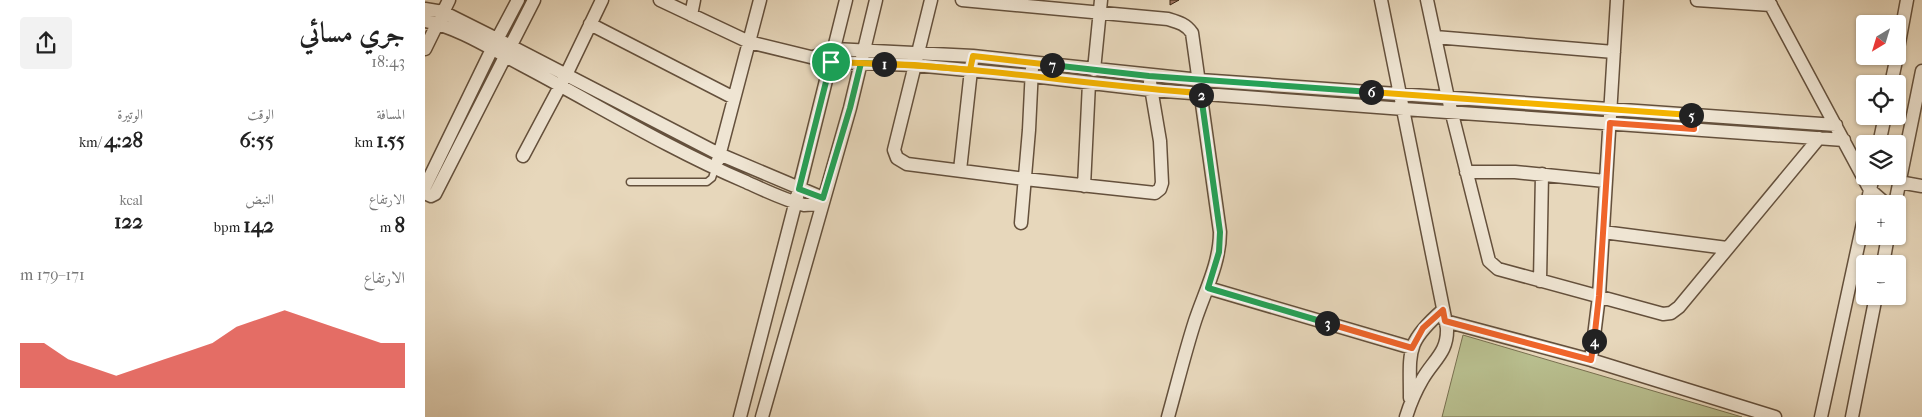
<!DOCTYPE html>
<html lang="ar">
<meta charset="utf-8">
<style>
:root{--surface:#fff;--page:#f2f2f2;--text:#222;--muted:#767676;--accent:#d93025}
body{margin:0;font-family:"IM FELL French Canon",Amiri,serif;background:var(--page);color:var(--text);direction:rtl;height:100vh;display:flex;flex-direction:column;font-size:19px;white-space:nowrap}
*{box-sizing:border-box;margin:0}
p{font-size:16px;color:var(--muted)}
.icon{flex:none;width:28px;height:28px;fill:none;stroke:currentColor;stroke-width:2;stroke-linecap:round;stroke-linejoin:round}
.map{position:relative;flex:1;overflow:hidden;direction:ltr}
.panel{display:flex;flex-direction:column;background:var(--surface);width:425px}
.panel>*{flex:none}
.needle{width:32px;rotate:218deg}
.controls{position:absolute;left:1431px;top:15px;display:grid;gap:10px}
.controls a{display:grid;place-items:center;width:50px;height:50px;border-radius:5px;background:var(--surface);box-shadow:0 1px 4px #0004;font-size:25px}
.pin{position:absolute;display:grid;place-items:center;width:42px;height:42px;color:#fff;margin:-21px;border:2px solid #fff;border-radius:50%;box-shadow:0 1px 5px #0007}
.km{position:absolute;width:25px;height:25px;margin:-12px;border-radius:50%;background:#222;color:#fff;font-size:14px;line-height:25px;text-align:center}
.round{display:grid;place-items:center;flex:none;width:52px;height:52px;border-radius:5px;background:var(--page)}
.headline{display:flex;align-items:center;justify-content:space-between;height:85px;padding:0 20px}
h1{font-size:28px;font-weight:800;line-height:38px}
.stats{display:grid;grid-template-columns:repeat(3,1fr);gap:8px;height:85px;padding:5px 20px}
.stats div{display:grid;align-content:center}
.stats b{font-size:21px;font-weight:800}
.stats small{font-size:14px;font-weight:400}
.stats p{font-size:14px}
.chart{height:140px;padding:10px 20px}
.chart p{display:flex;justify-content:space-between}
.chart svg{width:100%;height:90px;margin-top:5px;fill:var(--accent);opacity:.7}
main{display:flex;flex:1;min-height:0}
.map>svg:first-child{display:block}
.green{fill:#b8be8e;stroke:#787050}
.lines{fill:none;stroke-linecap:round;stroke-linejoin:round}
.lane-casing{stroke:#64503c;stroke-width:9}
.street-casing{stroke:#64503c;stroke-width:15}
.lane{stroke:#efe5d3;stroke-width:6}
.street{stroke:#efe5d3;stroke-width:12}
.shaded-wall{fill:#a07663;stroke:#392311}
.split-1-casing{stroke:#fff;stroke-width:10}
.split-2-casing{stroke:#fff;stroke-width:10}
.split-3-casing{stroke:#fff;stroke-width:10}
.split-4-casing{stroke:#fff;stroke-width:10}
.split-5-casing{stroke:#fff;stroke-width:10}
.split-6-casing{stroke:#fff;stroke-width:10}
.split-7-casing{stroke:#fff;stroke-width:10}
.split-8-casing{stroke:#fff;stroke-width:10}
.split-1{stroke:#22a559;stroke-width:6}
.split-2{stroke:#f5b400;stroke-width:6}
.split-3{stroke:#22a559;stroke-width:6}
.split-4{stroke:#f0652b;stroke-width:6}
.split-5{stroke:#f0652b;stroke-width:6}
.split-6{stroke:#f5b400;stroke-width:6}
.split-7{stroke:#22a559;stroke-width:6}
.split-8{stroke:#f5b400;stroke-width:6}
</style>
<main>
<div class="map">
<svg width="1497" height="417" viewBox="0 0 1497 417">
<rect width="100%" height="100%" fill="#e7d7bb"/>
<filter id="stains"><feTurbulence type="fractalNoise" baseFrequency=".004" numOctaves="4"/><feColorMatrix values="0 0 0 0 .2 0 0 0 0 .09 0 0 0 0 .02 0 0 0 .5 -.17"/></filter>
<radialGradient id="worn" r=".72"><stop offset=".6" stop-color="#630" stop-opacity="0"/><stop offset="1" stop-color="#630" stop-opacity=".3"/></radialGradient>
<path class="green" d="M1038 335 1317 417H1017Z"/>
<g class="lines">
<defs>
<path id="lane" d="M205 182H282L287 178 290 169"/>
<path id="street" d="M235 0 324 42 406 62 489 65 607 76 726 90 979 109 1419 140
M506 0 469 150 472 158 482 164 600 179 730 193 735 189 737 183 735 141 725 82
M537 0 743 19C753 22 761 24 767 33L795 232C795 263 780 291 770 321 760 352 752 385 743 417
M956 0 1022 328C1023 353 1008 360 997 380 990 392 985 404 981 417
M1002 0 1023 98 1064 261 1073 269 1238 314 1246 313 1254 307 1394 138
M1272 0 1346 5
M1343 0 1445 190 1461 204
M0 9 18 12 72 39 294 154 398 198 393 204 379 205C359 200 339 190 319 181 242 148 171 104 97 65 66 49 35 28 0 21
M266 15 269 0
M165 24 309 98
M1010 37 1189 52
M0 49 24 0
M1472 54 1482 0
M389 57 409 49 548 56 775 80 1411 125
M669 70 676 0
M1466 84 1472 56
M1454 144 1460 116
M98 156 141 75 177 0
M293 160 335 0
M535 170 547 61
M1041 172H1090L1180 181
M1474 182 1497 186
M659 186 664 83
M0 187 67 49 93 0
M0 193 6 196 10 194 109 0
M1442 204 1448 176
M1470 204 1497 71
M596 223 604 130 607 68
M1178 232 1302 248
M1458 264 1463 236
M1115 281 1117 174
M783 288 987 348
M1020 321 1166 360 1350 417
M1166 360 1174 296 1192 0
M985 398C985 351 980 343 1018 310
M315 417 374 189 421 0
M337 417 425 108 451 0
M1396 417 1440 214
M1427 417 1451 296"/>
</defs>
<use href="#lane" class="lane-casing"/>
<use href="#street" class="street-casing"/>
<use href="#lane" class="lane"/>
<use href="#street" class="street"/>
</g>
<path class="shaded-wall" d="M745 0H754L745 5Z"/>
<g class="lines">
<defs>
<path id="split-1" d="M406 62 374 189 398 198 425 108 436 63 459 64"/>
<path id="split-2" d="M459 64C565 68 670 86 776 93V95"/>
<path id="split-3" d="M776 95 795 232 794 252 783 288 902 323"/>
<path id="split-4" d="M902 323 987 348 998 328 1018 310 1020 321 1166 360 1169 341"/>
<path id="split-5" d="M1169 341 1174 296 1185 123 1269 129V115H1266"/>
<path id="split-6" d="M946 92 1266 115"/>
<path id="split-7" d="M627 65 724 76 946 92"/>
<path id="split-8" d="M406 62 489 65 545 70 548 56 627 65"/>
</defs>
<use href="#split-1" class="split-1-casing"/>
<use href="#split-2" class="split-2-casing"/>
<use href="#split-3" class="split-3-casing"/>
<use href="#split-4" class="split-4-casing"/>
<use href="#split-5" class="split-5-casing"/>
<use href="#split-6" class="split-6-casing"/>
<use href="#split-7" class="split-7-casing"/>
<use href="#split-8" class="split-8-casing"/>
<use href="#split-1" class="split-1"/>
<use href="#split-2" class="split-2"/>
<use href="#split-3" class="split-3"/>
<use href="#split-4" class="split-4"/>
<use href="#split-5" class="split-5"/>
<use href="#split-6" class="split-6"/>
<use href="#split-7" class="split-7"/>
<use href="#split-8" class="split-8"/>
</g>
<rect width="100%" height="100%" filter="url(#stains)"/>
<rect width="100%" height="100%" fill="url(#worn)"/>
</svg>
<div class="controls">
<a><svg class="needle" viewBox="-14 -14 28 28"><path d="M0-13l5 13h-10z" fill="#e53935"/><path d="M0 13l5-13h-10z" fill="#767676"/></svg></a>
<a><svg class="icon" aria-label="locate" viewBox="0 0 24 24"><circle cx="12" cy="12" r="6"/><path d="M12 2v4M12 18v4M2 12h4M18 12h4"/></svg></a>
<a><svg class="icon" aria-label="layers" viewBox="0 0 24 24"><path d="M12 4l9 5-9 5-9-5zM3 14l9 5 9-5"/></svg></a>
<a>+</a>
<a>−</a>
</div>
<div class="pin" style="left:406px;top:62px;background:#1e9e55"><svg class="icon" aria-label="arrive" viewBox="0 0 24 24"><path d="M6 21V4h12l-3 4 3 4H6"/></svg></div>
<b class="km" style="left:459px;top:64px">1</b>
<b class="km" style="left:776px;top:95px">2</b>
<b class="km" style="left:902px;top:323px">3</b>
<b class="km" style="left:1169px;top:341px">4</b>
<b class="km" style="left:1266px;top:115px">5</b>
<b class="km" style="left:946px;top:92px">6</b>
<b class="km" style="left:627px;top:65px">7</b>
</div>
<section class="panel">
<div class="headline"><div><h1>جري مسائي</h1><p>18:43</p></div><a class="round"><svg class="icon" aria-label="share" viewBox="0 0 24 24"><path d="M12 15V3M7 8l5-5 5 5M5 13v7h14v-7"/></svg></a></div>
<div class="stats">
<div><p>المسافة</p><b>1.55<small> km</small></b></div>
<div><p>الوقت</p><b>6:55</b></div>
<div><p>الوتيرة</p><b>4:28<small> /km</small></b></div>
</div>
<div class="stats">
<div><p>الارتفاع</p><b>8<small> m</small></b></div>
<div><p>النبض</p><b>142<small> bpm</small></b></div>
<div><p>kcal</p><b>122</b></div>
</div>
<div class="chart"><p><span>الارتفاع</span>171–179 m</p>
<svg viewBox="0 0 160 44" preserveAspectRatio="none"><path d="M0 44V22L10 22L20 30L30 34L40 38L50 34L60 30L70 26L80 22L90 14L100 10L110 6L120 10L130 14L140 18L150 22L160 22V44z"/></svg>
</div>
</section>
</main>
